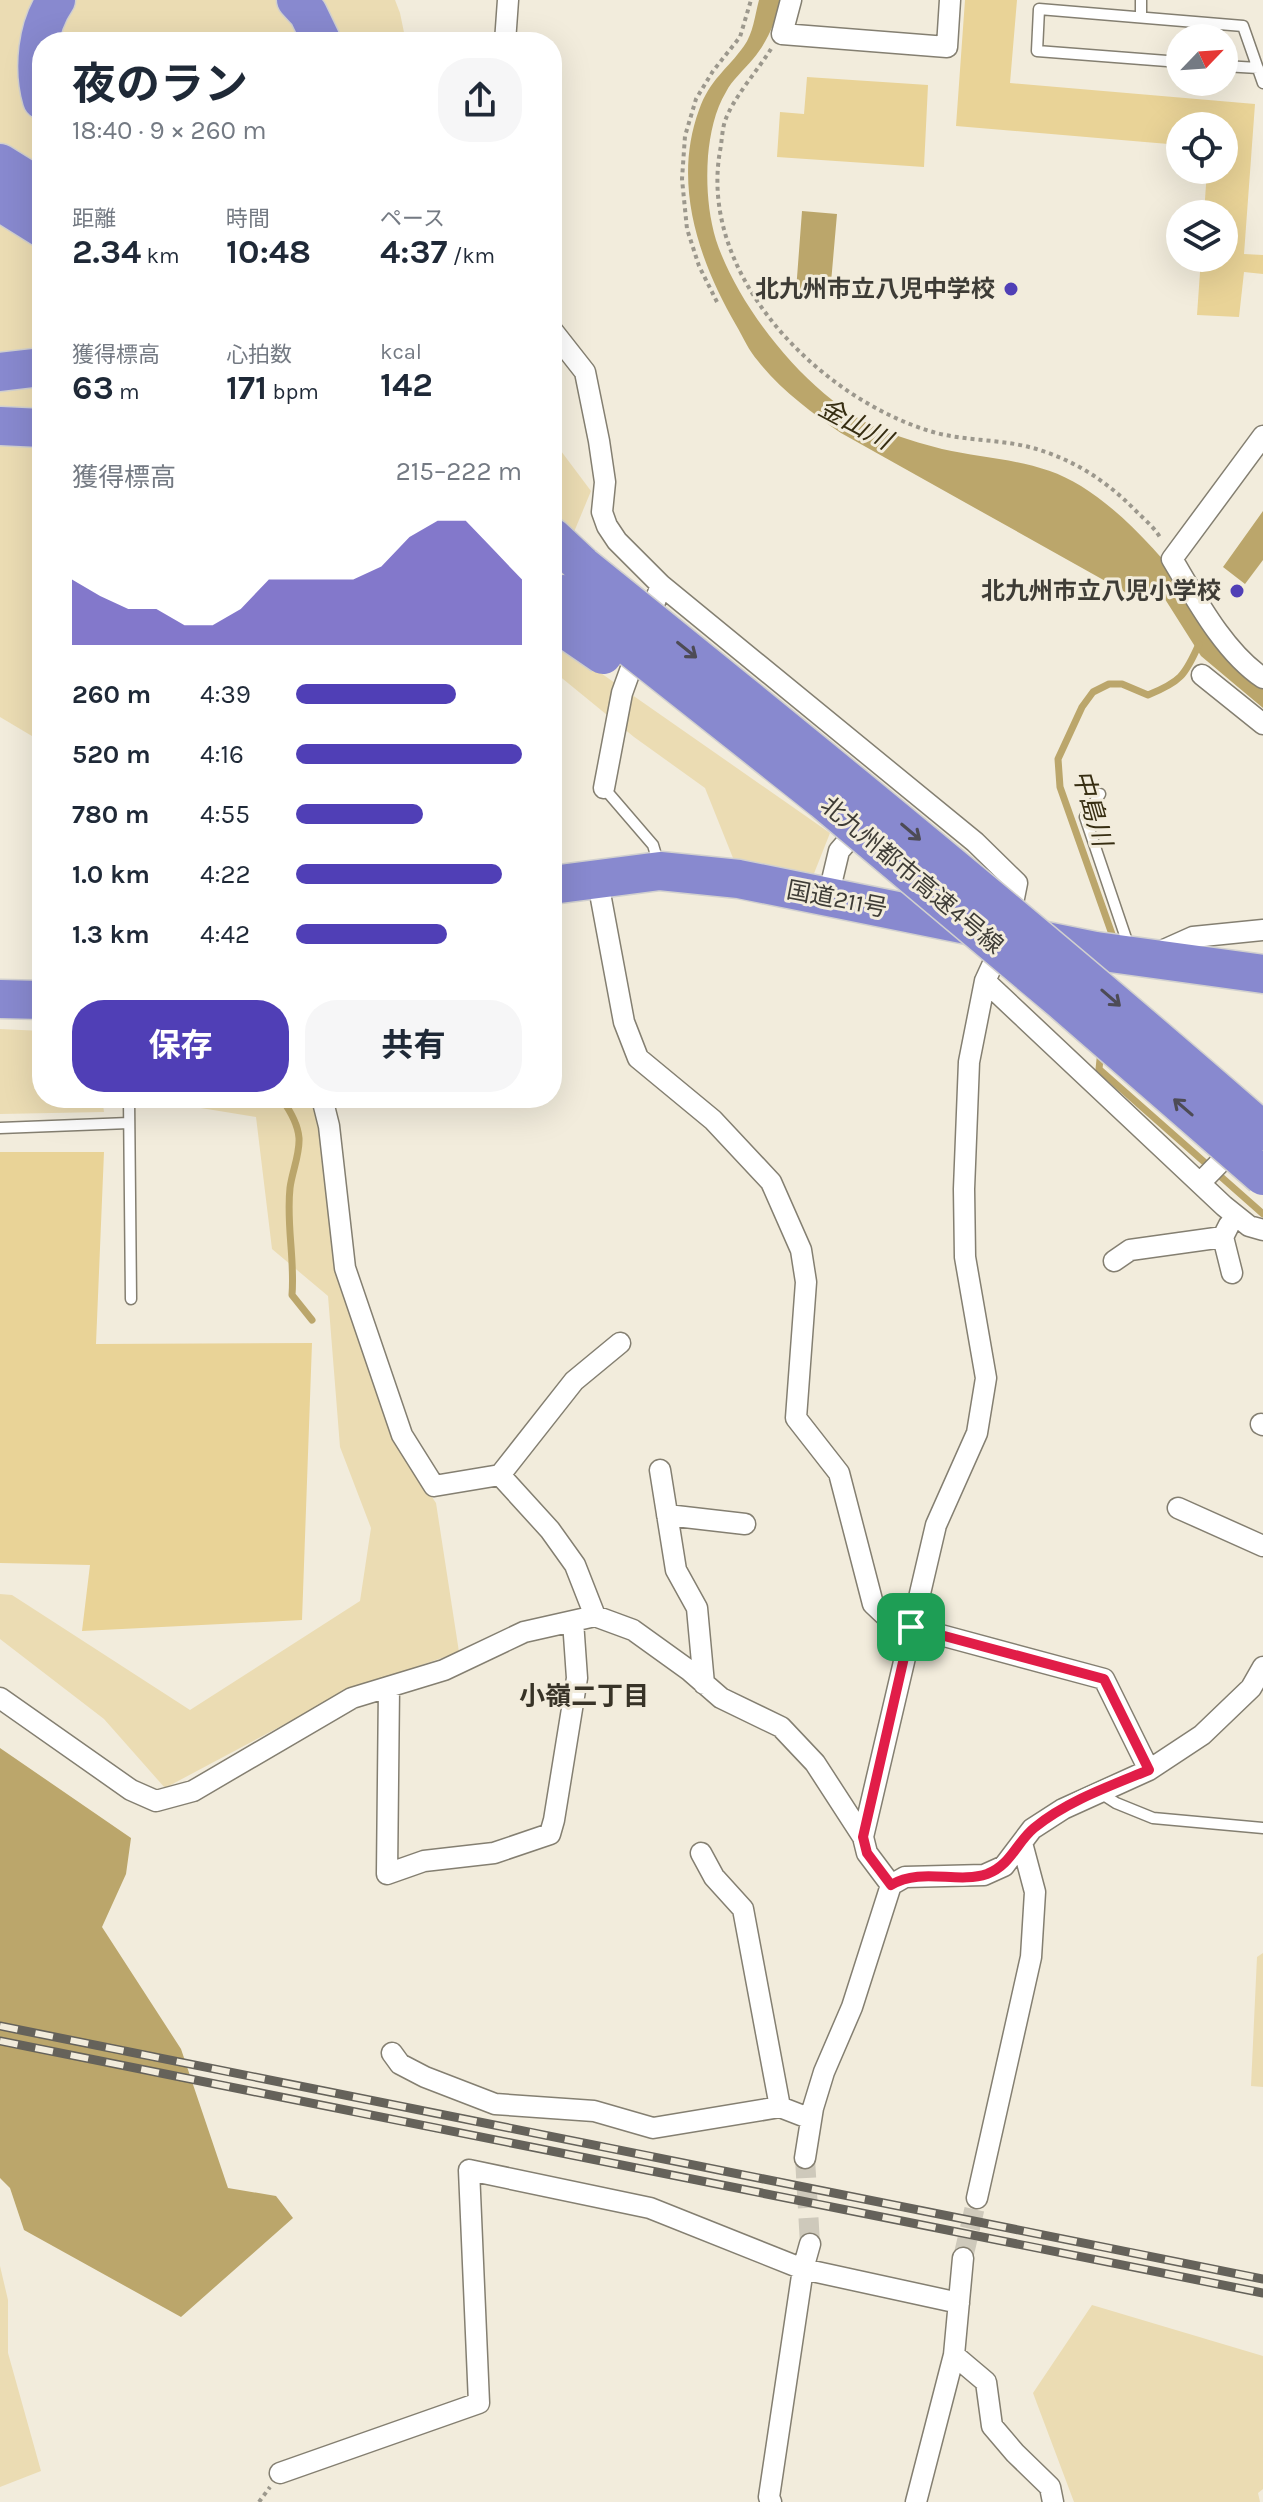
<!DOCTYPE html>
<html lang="ja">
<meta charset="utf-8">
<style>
:root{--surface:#fff;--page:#f6f6f7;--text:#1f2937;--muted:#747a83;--accent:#503fb6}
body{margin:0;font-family:Karla,"Noto Sans JP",sans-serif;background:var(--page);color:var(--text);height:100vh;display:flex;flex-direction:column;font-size:30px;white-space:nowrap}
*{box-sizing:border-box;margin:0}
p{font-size:26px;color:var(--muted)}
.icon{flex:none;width:44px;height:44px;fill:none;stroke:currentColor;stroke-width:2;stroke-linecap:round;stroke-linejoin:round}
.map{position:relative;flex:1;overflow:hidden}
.drawer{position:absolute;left:32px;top:32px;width:530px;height:1076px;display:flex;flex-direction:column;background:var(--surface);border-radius:32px;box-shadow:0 8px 32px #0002}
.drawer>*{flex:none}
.needle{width:52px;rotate:65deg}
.buttons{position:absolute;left:1166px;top:24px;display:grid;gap:16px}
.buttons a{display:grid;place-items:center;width:72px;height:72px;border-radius:50%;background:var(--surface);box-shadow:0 8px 32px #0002;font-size:40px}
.pin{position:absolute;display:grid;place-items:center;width:68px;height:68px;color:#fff;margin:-34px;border-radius:16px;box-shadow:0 4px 12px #0006}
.round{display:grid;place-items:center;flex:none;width:84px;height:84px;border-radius:32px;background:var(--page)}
.head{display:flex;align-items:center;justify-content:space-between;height:136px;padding:0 40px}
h1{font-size:44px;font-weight:700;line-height:60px}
.metrics{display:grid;grid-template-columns:repeat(3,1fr);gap:12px;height:136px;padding:8px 40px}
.metrics div{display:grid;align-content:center}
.metrics b{font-size:34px;font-weight:700}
.metrics small{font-size:22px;font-weight:400}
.metrics p{font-size:22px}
.chart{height:224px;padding:16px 40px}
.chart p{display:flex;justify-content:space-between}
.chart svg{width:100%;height:144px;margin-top:8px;fill:var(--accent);opacity:.7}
.cta{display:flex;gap:16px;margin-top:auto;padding:16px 40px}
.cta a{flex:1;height:92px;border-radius:32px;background:var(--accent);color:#fff;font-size:32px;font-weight:700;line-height:92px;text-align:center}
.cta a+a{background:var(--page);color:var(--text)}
ul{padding:0 40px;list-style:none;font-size:26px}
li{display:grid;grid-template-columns:128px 96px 1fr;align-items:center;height:60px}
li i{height:20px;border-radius:10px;background:var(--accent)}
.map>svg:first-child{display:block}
.green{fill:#ebdcb3}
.water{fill:#bba66b}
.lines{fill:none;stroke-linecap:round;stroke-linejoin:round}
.stream{stroke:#bba66b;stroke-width:7}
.building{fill:#e9d397}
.street-tunnel{stroke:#cec9bb;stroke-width:20;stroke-dasharray:20 10;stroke-linecap:butt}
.lane-casing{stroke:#847f71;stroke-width:13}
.street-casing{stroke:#847f71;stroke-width:23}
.highway-casing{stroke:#d1d0cf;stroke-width:41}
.path{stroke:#9c988d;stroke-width:4;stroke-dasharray:4 4;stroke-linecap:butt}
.lane{stroke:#fff;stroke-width:10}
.street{stroke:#fff;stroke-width:20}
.highway{stroke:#8889cf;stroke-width:38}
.rail-casing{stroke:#65625a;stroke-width:9}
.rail{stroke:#f2ecdc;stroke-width:6;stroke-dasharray:18;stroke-linecap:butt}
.highway-bridge-casing{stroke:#d1d0cf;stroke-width:41;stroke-linecap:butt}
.highway-bridge{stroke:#8889cf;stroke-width:38}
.oneway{stroke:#4d4b55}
.route-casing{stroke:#fff;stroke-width:16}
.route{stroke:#e11d48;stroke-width:10}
.poi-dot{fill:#503fb6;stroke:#f2ecdc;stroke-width:3}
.labels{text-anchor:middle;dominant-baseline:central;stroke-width:6;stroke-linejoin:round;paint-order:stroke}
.poi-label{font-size:24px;font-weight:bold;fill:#3e3c36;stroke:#f2ecdc;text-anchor:end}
.street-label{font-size:24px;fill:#3e3c36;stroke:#f2ecdc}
.water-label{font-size:26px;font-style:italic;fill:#362d11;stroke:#f2ecdc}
.neighbourhood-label{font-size:26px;font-weight:bold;fill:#383327;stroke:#f2ecdc}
</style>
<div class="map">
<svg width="1263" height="2502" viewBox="0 0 1263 2502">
<rect width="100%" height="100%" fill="#f2ecdc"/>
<path class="green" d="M0 0H395L400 13 406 42H42V742L0 717Z
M552 439 591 491 552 585Z
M552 639 830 833 813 876 737 868 705 788 634 737 552 670Z
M0 1029 42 1031V1098H102L104 1112 0 1114Z
M163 1098H315L338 1271 395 1442 436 1503 459 1652 349 1690 165 1788 104 1719 0 1639V1594L12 1595 190 1710 360 1601 371 1528 340 1447 328 1296 272 1249 256 1117 164 1102Z
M1263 1953V2087L1251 2086 1257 1957Z
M0 2266 8 2300V2353L41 2471 0 2487Z
M1092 2305 1263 2356V2489L1258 2493 1260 2502H1074L1033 2393Z"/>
<path class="water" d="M759 0H782C775 22 768 41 753 59 744 70 732 80 726 92 715 110 710 134 708 156 706 184 708 213 716 240 740 313 820 412 895 435 910 440 926 445 942 449 990 460 1038 459 1081 486 1152 530 1211 622 1263 688V708L1201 656 1158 588 1141 601 841 433C811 412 781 390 758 361 749 351 743 337 736 325 699 261 672 184 699 110 710 79 727 70 744 46 753 34 755 15 759 0Z
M802 211 837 214 830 294 796 291Z
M1263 511V560L1245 584 1223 567Z
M0 1748 131 1838 126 1874 102 1927 181 2049 228 2188 276 2196 293 2218 181 2317 24 2230 10 2188 0 2178Z"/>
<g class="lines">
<path class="stream" d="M1113 937 1060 787 1058 759 1082 707 1093 692 1109 684H1122L1148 695C1180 682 1185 676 1199 644
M1101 1050 1099 1069 1263 1214
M281 1098C289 1109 298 1124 299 1138 300 1154 292 1172 290 1188 286 1224 295 1259 292 1295L312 1320"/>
</g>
<path class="building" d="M965 0H1017L1010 83 1255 104 1244 254 1263 255V274L1244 272 1239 317 1197 315 1201 258H1224V214H1204L1207 170H1224V126H1180V145L956 126Z
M807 77 928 85 924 167 777 157 780 112 804 114Z
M0 1152H104L96 1344 312 1343 302 1620 82 1631 90 1565 0 1563Z"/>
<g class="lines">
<path class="street-tunnel" d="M805 2158 810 2244
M963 2258 977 2198"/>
<defs>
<path id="lane" d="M1141 17V0
M1180 62 1037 51 1039 9 1243 26 1263 83
M1224 66 1258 68
M604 788 653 845 659 865
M1100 794 1085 817 1129 947
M129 1098 131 1299
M0 1128 129 1123
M1099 1792 1116 1803 1153 1818 1263 1828"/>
<path id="street" d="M791 0 782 34 947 47 950 0
M505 42 508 0
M552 330 585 372 599 441 605 482 602 512 607 526 617 541 661 585 975 842 1017 883 1007 933 985 981 969 1062 964 1189 965 1257 986 1378 977 1433 936 1525 863 1837
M1263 436 1172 559C1196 599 1224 652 1263 678
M1202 675 1263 724
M604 788 622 693 661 585
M597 877 624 1022 638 1058 713 1120 771 1182 801 1250 806 1282 796 1418 839 1473 873 1604 909 1638
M828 897 839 851 863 823
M1155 954 1193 937 1263 930
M985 981 1224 1206 1249 1226 1263 1230
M322 1098 329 1126 345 1268 402 1435 434 1486 500 1475 574 1381 620 1343
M1200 1183 1237 1145
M1229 1225 1223 1237 1232 1273
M1114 1261 1130 1250 1223 1237
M1261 1424 1263 1425
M660 1470 676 1570 697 1608 704 1684
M500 1475 550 1530 575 1565 595 1616
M1178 1508 1263 1546
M667 1515 745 1524
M911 1627 1104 1679 1149 1770
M389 1687 387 1874 424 1861 494 1853 550 1834 554 1820 577 1678 573 1621
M0 1698 131 1790 156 1801 193 1791 352 1698 444 1670 524 1632 595 1616 633 1630 690 1671 721 1698 781 1727 815 1763 863 1837 867 1853 891 1885
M701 1853 714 1877 743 1909 780 2107
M392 2053 400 2064 425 2077 495 2104 594 2111 653 2128 780 2107 811 2119
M805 2158 813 2108 824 2072 852 2007 891 1885 905 1877 984 1875 1004 1866 1032 1829 1063 1809 1149 1770 1202 1735 1251 1688 1263 1667
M977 2198 1031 1957 1035 1892 1022 1843
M954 2355 986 2382 992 2426 1015 2453 1050 2487 1053 2502
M280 2473 479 2403 469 2170 650 2208 803 2269 959 2303
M771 2502 769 2497 803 2269 810 2244
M916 2502 954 2355 963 2258"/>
<path id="highway" d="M296 0 308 13 322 42
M42 100C33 69 37 27 56 0
M0 163 42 189
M0 202 42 228
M0 372 42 367
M0 426 42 428
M552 537 583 566
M552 885 660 871 739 879 1096 951 1263 974
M0 999 42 1000"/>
</defs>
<use href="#lane" class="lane-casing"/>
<use href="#street" class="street-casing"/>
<use href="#highway" class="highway-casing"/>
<path class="path" d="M771 49C758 70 733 98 725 121 722 130 722 141 720 151 698 276 820 399 933 432 964 441 998 439 1029 447 1072 458 1107 481 1137 512 1145 520 1155 528 1161 539
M717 302 699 266 687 229 682 179 685 136 696 99 713 71 740 37 751 0
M259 2502 270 2487"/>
<use href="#lane" class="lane"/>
<use href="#street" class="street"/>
<use href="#highway" class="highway"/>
<defs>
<path id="rail" d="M0 2026 1263 2279
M0 2041 1263 2293"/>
</defs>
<use href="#rail" class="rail-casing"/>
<use href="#rail" class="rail"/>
<defs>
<path id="highway-bridge" d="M583 566C813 751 1041 937 1263 1131
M563 594 823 800 1062 1001 1263 1176
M552 620 603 655"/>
</defs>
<use href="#highway-bridge" class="highway-bridge-casing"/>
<use href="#highway-bridge" class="highway-bridge"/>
</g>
<defs><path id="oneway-shaft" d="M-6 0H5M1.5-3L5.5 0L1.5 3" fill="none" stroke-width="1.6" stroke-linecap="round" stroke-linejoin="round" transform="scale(2)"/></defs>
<g class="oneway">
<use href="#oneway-shaft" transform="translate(687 650) rotate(39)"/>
<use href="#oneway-shaft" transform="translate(911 832) rotate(40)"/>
<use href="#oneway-shaft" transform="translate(1111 998) rotate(41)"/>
<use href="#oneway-shaft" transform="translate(1183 1107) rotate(-139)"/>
</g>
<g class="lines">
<defs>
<path id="route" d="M911 1627 1104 1679 1149 1770C1110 1786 1067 1801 1034 1828 1016 1843 1011 1865 987 1874 957 1884 921 1867 891 1885L867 1853 863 1837Z"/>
</defs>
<use href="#route" class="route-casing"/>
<use href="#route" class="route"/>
</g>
<g class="poi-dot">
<circle cx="1011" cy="289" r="8"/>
<circle cx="1237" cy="591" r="8"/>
</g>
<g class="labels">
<g class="poi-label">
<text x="995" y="289">北九州市立八児中学校</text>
<text x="1221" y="591">北九州市立八児小学校</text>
</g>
<g class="street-label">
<text transform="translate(912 875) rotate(40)">北九州都市高速4号線</text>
<text transform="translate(837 899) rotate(11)">国道211号</text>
</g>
<g class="water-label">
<text transform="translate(855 424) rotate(28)">金山川</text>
<text transform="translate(1092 808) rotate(74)">中島川</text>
</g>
<g class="neighbourhood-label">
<text x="584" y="1696">小嶺二丁目</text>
</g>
</g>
</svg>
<div class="buttons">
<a><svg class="needle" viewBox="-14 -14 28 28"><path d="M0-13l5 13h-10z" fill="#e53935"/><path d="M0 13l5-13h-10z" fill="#747a83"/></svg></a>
<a><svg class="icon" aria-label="locate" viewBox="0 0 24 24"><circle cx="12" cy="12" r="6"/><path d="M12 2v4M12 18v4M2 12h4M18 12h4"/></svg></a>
<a><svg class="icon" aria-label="layers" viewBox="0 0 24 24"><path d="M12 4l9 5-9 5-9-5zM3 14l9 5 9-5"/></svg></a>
</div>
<div class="pin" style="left:911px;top:1627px;background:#1e9e55"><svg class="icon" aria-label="arrive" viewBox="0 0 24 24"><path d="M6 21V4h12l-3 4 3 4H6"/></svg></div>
<section class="drawer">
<div class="head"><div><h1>夜のラン</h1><p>18:40 · 9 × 260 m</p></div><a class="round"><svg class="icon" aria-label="share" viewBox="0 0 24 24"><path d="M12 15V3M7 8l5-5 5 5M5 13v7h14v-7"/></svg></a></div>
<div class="metrics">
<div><p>距離</p><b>2.34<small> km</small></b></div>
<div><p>時間</p><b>10:48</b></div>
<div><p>ペース</p><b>4:37<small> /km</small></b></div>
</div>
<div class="metrics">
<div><p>獲得標高</p><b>63<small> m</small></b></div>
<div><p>心拍数</p><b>171<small> bpm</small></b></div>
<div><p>kcal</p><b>142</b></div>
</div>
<div class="chart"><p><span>獲得標高</span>215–222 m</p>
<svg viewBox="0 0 160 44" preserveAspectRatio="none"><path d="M0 44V24L10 29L20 33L30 33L40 38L50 38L60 33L70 24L80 24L90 24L100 24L110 20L120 11L130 6L140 6L150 15L160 24V44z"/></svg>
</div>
<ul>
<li><b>260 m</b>4:39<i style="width:71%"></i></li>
<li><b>520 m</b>4:16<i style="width:100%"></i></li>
<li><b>780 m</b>4:55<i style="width:56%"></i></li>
<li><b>1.0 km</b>4:22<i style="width:91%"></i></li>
<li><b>1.3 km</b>4:42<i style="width:67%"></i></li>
</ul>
<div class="cta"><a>保存</a><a>共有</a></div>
</section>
</div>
